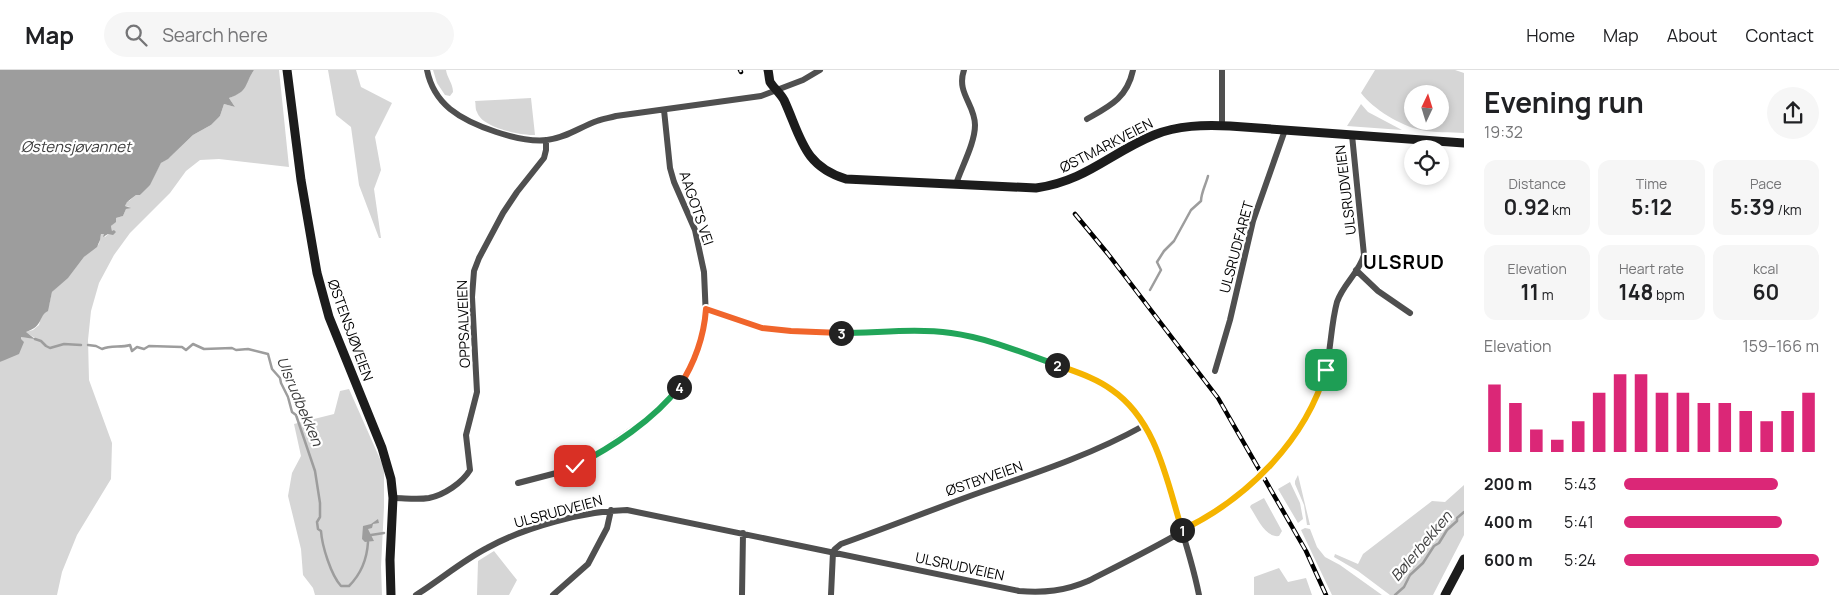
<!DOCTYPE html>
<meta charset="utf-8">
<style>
:root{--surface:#fff;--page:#f6f6f6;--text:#202124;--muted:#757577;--line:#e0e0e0;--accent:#db2777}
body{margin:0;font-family:Manrope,sans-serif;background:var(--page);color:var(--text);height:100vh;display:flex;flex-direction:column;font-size:19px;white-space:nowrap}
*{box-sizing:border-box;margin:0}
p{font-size:16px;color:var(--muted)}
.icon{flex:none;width:28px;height:28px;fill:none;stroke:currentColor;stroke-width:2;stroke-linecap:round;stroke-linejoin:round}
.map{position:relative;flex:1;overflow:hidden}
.drawer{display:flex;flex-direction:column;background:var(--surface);width:375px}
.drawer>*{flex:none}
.needle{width:32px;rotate:4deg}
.tools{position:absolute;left:1404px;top:15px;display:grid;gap:10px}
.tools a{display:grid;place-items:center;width:45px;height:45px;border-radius:50%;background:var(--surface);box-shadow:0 2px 8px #0003;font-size:25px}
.pin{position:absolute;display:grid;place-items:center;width:42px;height:42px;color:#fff;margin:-21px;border-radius:10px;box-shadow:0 2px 8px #0006}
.km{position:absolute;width:25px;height:25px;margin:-12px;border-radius:50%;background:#222;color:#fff;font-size:14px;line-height:25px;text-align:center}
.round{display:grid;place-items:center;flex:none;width:52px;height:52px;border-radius:26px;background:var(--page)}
.overview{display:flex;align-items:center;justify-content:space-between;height:85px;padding:0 20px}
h1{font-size:28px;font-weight:700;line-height:38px}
.figures{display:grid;grid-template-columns:repeat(3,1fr);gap:8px;height:85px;padding:5px 20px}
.figures div{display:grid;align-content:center;border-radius:12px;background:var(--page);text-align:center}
.figures b{font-size:21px;font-weight:700}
.figures small{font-size:14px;font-weight:400}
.figures p{font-size:14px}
.chart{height:140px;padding:10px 20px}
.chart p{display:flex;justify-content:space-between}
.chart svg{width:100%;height:90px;margin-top:5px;stroke:var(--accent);stroke-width:6}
ul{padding:0 20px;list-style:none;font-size:16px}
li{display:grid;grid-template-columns:80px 60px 1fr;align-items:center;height:38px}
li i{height:12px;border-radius:6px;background:var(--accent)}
header{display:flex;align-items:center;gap:30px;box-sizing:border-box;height:70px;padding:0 25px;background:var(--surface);border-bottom:1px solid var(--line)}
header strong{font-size:24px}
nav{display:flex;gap:28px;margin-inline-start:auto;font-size:18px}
.search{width:350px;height:45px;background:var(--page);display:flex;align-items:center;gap:12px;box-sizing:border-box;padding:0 18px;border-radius:28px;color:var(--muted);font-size:19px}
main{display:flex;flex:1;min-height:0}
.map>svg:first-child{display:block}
.green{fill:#d6d6d6;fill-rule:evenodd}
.water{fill:#9d9d9d}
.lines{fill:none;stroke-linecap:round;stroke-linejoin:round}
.stream{stroke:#9d9d9d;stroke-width:2.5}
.street{stroke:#4f4f4f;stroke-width:6}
.secondary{stroke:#1c1c1c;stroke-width:9}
.rail-casing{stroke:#000;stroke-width:4.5}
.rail{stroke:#fff;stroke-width:2.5;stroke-dasharray:8;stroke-linecap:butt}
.street-bridge{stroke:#4f4f4f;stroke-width:6}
.split-1-casing{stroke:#fff;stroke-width:10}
.split-2-casing{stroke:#fff;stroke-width:10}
.split-3-casing{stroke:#fff;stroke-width:10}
.split-4-casing{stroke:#fff;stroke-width:10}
.split-5-casing{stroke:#fff;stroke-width:10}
.split-1{stroke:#f5b400;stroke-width:6}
.split-2{stroke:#f5b400;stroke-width:6}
.split-3{stroke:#22a559;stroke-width:6}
.split-4{stroke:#f0652b;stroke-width:6}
.split-5{stroke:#22a559;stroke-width:6}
.labels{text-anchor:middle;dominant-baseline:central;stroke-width:4.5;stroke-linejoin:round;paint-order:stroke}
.street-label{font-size:14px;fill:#000;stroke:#fff}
.water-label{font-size:15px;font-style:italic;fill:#3e3e3e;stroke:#fff}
.district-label{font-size:19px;font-weight:bold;letter-spacing:1px;fill:#000;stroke:#fff}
</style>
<header>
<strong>Map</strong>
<div class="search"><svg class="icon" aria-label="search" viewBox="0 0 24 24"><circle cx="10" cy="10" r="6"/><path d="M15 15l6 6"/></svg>Search here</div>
<nav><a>Home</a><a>Map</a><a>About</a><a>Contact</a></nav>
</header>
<main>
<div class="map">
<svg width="1464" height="525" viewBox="0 0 1464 525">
<rect width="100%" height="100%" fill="#fff"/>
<path class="green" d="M254 0H279L289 97 219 89 200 90 186 101 170 123 130 163 114 185 99 213 91 241 88 270 89 310 112 373 111 409 77 465 62 502 57 525H0V292L19 281 21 267 35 268 25 262 33 260 39 255 42 244 49 235 52 222 70 205 84 187 99 174 101 164H104L105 167 112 161 111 156 116 151V148L123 146 126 139 130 137 125 136 127 131H129L137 124 140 125 149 115 161 93 170 87 193 65 211 55 220 46 224 34 235 37 229 28C246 22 245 13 254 0Z
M328 0H356L361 17 392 33 375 67 381 100 374 119 381 168H379L359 115 351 57 336 45Z
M433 0H446C447 8 453 13 453 22L450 26 445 25 437 13Z
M1375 0H1455L1464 3V63C1450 62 1434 63 1421 60 1401 56 1373 39 1361 23ZM1412 24H1440V51H1412Z
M531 28 535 65C520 65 482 58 477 42 475 39 476 34 475 31Z
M1361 34 1368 42 1402 60 1347 56Z
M349 319 384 398V437L381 497 382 525H315L313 518 303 505 301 479 288 426 292 403 301 386 294 354 334 344 340 321Z
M1298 405 1310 455H1307L1304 435 1295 414V411Z
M1290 412 1300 433 1303 449 1298 453 1278 419Z
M1464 415V465L1433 525H1390L1358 501 1334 487 1335 484 1358 494 1363 484 1432 431 1445 432Z
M1264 428 1282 461 1279 466C1265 468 1257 447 1250 437L1251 435Z
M1305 458 1310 459 1317 477 1325 487 1340 495 1382 525H1332L1301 460Z
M494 481 517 510 509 525H477L478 491Z
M1279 498 1288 512 1306 508 1312 525H1254V507Z"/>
<path class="water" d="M0 0H254C244 15 249 21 229 28L235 37 224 34 220 46 211 55 193 65 168 89 161 93 150 115 140 125H136L127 132 125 136 131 138 126 139 123 146 116 148V152L111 156 112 161 114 160 116 162 113 165 108 164 103 167 104 164H101L100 170 97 177 84 187 68 208 52 222 48 241C38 246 44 256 26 262L35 269 21 267V269L24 272 19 284 0 292Z
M378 449 379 453 373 454 372 458 368 459 374 471 365 472 362 469 363 456 371 454Z"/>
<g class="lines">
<path class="stream" d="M1150 220 1161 200 1157 192 1164 181 1174 171 1191 140 1201 131C1201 123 1206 114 1208 106
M35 269 41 271 46 276 50 278 64 274 81 275
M88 275 96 276 102 279C111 275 121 278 130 275L132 281 137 277 144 279 149 276 182 277 186 280 193 274 204 279 232 278 236 280 248 279 268 284 272 299 280 308 281 313 288 327 292 342 296 345 315 401 320 433V447L317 452 318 459 321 461C322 476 331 505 341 516H349C361 504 367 489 368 472
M371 465 384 463
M1395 525 1404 517 1410 505 1423 493 1434 476 1439 473 1447 460 1457 451V448L1464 442"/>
<path class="street" d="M427 0C430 15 438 29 450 39 471 56 520 73 547 70 566 68 580 57 597 51 603 49 609 48 616 46L761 26 803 10 820 0
M1222 0V56
M1087 49C1110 36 1127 28 1133 0
M956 114C962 96 975 73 975 55 975 34 956 23 964 0
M1356 200 1378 221 1410 243
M706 239C730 245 751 257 775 260 811 265 848 264 884 262 905 262 925 260 945 262 983 266 1018 281 1054 294 1087 306 1117 318 1139 346 1155 367 1161 395 1169 420 1180 455 1192 489 1199 525
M1215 301 1230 250 1253 151 1285 60
M1266 398C1293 370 1318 339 1326 300 1331 278 1331 254 1337 232 1343 214 1359 203 1364 185L1352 65
M518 413 568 400 598 383 653 345 666 334 680 317 693 292 706 248 704 202 695 160 674 112 670 98 664 40
M393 428C405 428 417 430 429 428 444 425 462 413 470 400L466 365 477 322 472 227 474 201 479 188 503 143 517 122 544 88 546 80V70
M416 525C440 510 462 491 487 478 525 457 584 441 627 440L1019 521C1044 523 1065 521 1088 511 1145 482 1206 453 1254 411
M553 525 588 494 607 458 611 440
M742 525 743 463
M831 525 833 482 835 479 841 474C889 457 936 438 984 421 1039 402 1093 384 1145 355"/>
<path class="secondary" d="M287 0 301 110 317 203 329 247 382 378 391 409 393 428 390 490 391 525
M768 0C769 4 769 8 770 12 773 17 780 23 784 30 801 67 803 96 846 109L1036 118C1086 111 1110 83 1154 65 1178 55 1204 55 1230 56L1464 73
M1445 525 1464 489"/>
<defs>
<path id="rail" d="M740 0 741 2
M1075 144 1108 184 1218 328 1306 481 1326 525"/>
</defs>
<use href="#rail" class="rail-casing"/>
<use href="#rail" class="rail"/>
<path class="street-bridge" d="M1254 411 1266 398"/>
</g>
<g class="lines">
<defs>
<path id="split-1" d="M1182 460C1247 429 1306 370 1326 300"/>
<path id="split-2" d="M1057 295C1076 302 1096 308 1112 320 1157 351 1167 412 1182 460"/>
<path id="split-3" d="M841 263C877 263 915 258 951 263 988 268 1023 283 1057 295"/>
<path id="split-4" d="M679 317C694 294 704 266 706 239L762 258 791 261 841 263"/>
<path id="split-5" d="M575 396C611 378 655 349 679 317"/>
</defs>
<use href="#split-1" class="split-1-casing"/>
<use href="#split-2" class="split-2-casing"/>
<use href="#split-3" class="split-3-casing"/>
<use href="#split-4" class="split-4-casing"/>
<use href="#split-5" class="split-5-casing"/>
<use href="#split-1" class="split-1"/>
<use href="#split-2" class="split-2"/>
<use href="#split-3" class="split-3"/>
<use href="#split-4" class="split-4"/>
<use href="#split-5" class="split-5"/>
</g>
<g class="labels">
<g class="street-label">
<text transform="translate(1106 75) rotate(-27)">ØSTMARKVEIEN</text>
<text transform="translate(1345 120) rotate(-97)">ULSRUDVEIEN</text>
<text transform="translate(697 138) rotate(71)">AAGOTS VEI</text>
<text transform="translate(1236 177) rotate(-75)">ULSRUDFARET</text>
<text transform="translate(463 254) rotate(-92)">OPPSALVEIEN</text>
<text transform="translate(351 260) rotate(70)">ØSTENSJØVEIEN</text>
<text transform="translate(984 408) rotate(-19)">ØSTBYVEIEN</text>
<text transform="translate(558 441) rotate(-15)">ULSRUDVEIEN</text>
<text transform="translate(960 496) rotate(12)">ULSRUDVEIEN</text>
</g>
<g class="water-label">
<text x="76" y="76">Østensjøvannet</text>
<text transform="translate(300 331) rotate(67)">Ulsrudbekken</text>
<text transform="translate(1421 476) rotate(-50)">Bølerbekken</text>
</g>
<g class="district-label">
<text x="1404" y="192">ULSRUD</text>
</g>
</g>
</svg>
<div class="tools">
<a><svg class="needle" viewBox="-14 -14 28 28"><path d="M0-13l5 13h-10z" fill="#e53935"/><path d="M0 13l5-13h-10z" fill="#757577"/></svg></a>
<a><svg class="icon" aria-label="locate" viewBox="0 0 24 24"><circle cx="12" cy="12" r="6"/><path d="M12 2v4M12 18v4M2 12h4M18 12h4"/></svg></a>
</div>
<div class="pin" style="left:1326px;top:300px;background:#1e9e55"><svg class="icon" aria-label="arrive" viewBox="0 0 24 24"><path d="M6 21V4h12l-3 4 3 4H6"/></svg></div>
<div class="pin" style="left:575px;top:396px;background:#d93025"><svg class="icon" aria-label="check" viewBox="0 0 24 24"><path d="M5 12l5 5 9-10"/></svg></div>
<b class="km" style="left:1182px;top:460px">1</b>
<b class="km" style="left:1057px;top:295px">2</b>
<b class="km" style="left:841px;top:263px">3</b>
<b class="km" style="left:679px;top:317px">4</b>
</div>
<section class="drawer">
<div class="overview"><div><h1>Evening run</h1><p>19:32</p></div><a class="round"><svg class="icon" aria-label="share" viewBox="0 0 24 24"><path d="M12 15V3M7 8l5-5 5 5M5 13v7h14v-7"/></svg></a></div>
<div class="figures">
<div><p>Distance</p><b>0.92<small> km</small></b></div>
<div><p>Time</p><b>5:12</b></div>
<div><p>Pace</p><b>5:39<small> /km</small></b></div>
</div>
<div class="figures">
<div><p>Elevation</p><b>11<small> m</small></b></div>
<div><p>Heart rate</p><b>148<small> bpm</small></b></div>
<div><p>kcal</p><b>60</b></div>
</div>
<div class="chart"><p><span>Elevation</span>159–166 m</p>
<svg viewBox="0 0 160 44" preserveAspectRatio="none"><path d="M5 44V11M15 44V20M25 44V33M35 44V38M45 44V29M55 44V15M65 44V6M75 44V6M85 44V15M95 44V15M105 44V20M115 44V20M125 44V24M135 44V29M145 44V24M155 44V15"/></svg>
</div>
<ul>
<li><b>200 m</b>5:43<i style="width:79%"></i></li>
<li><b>400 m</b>5:41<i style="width:81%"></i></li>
<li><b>600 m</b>5:24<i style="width:100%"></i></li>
</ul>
</section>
</main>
